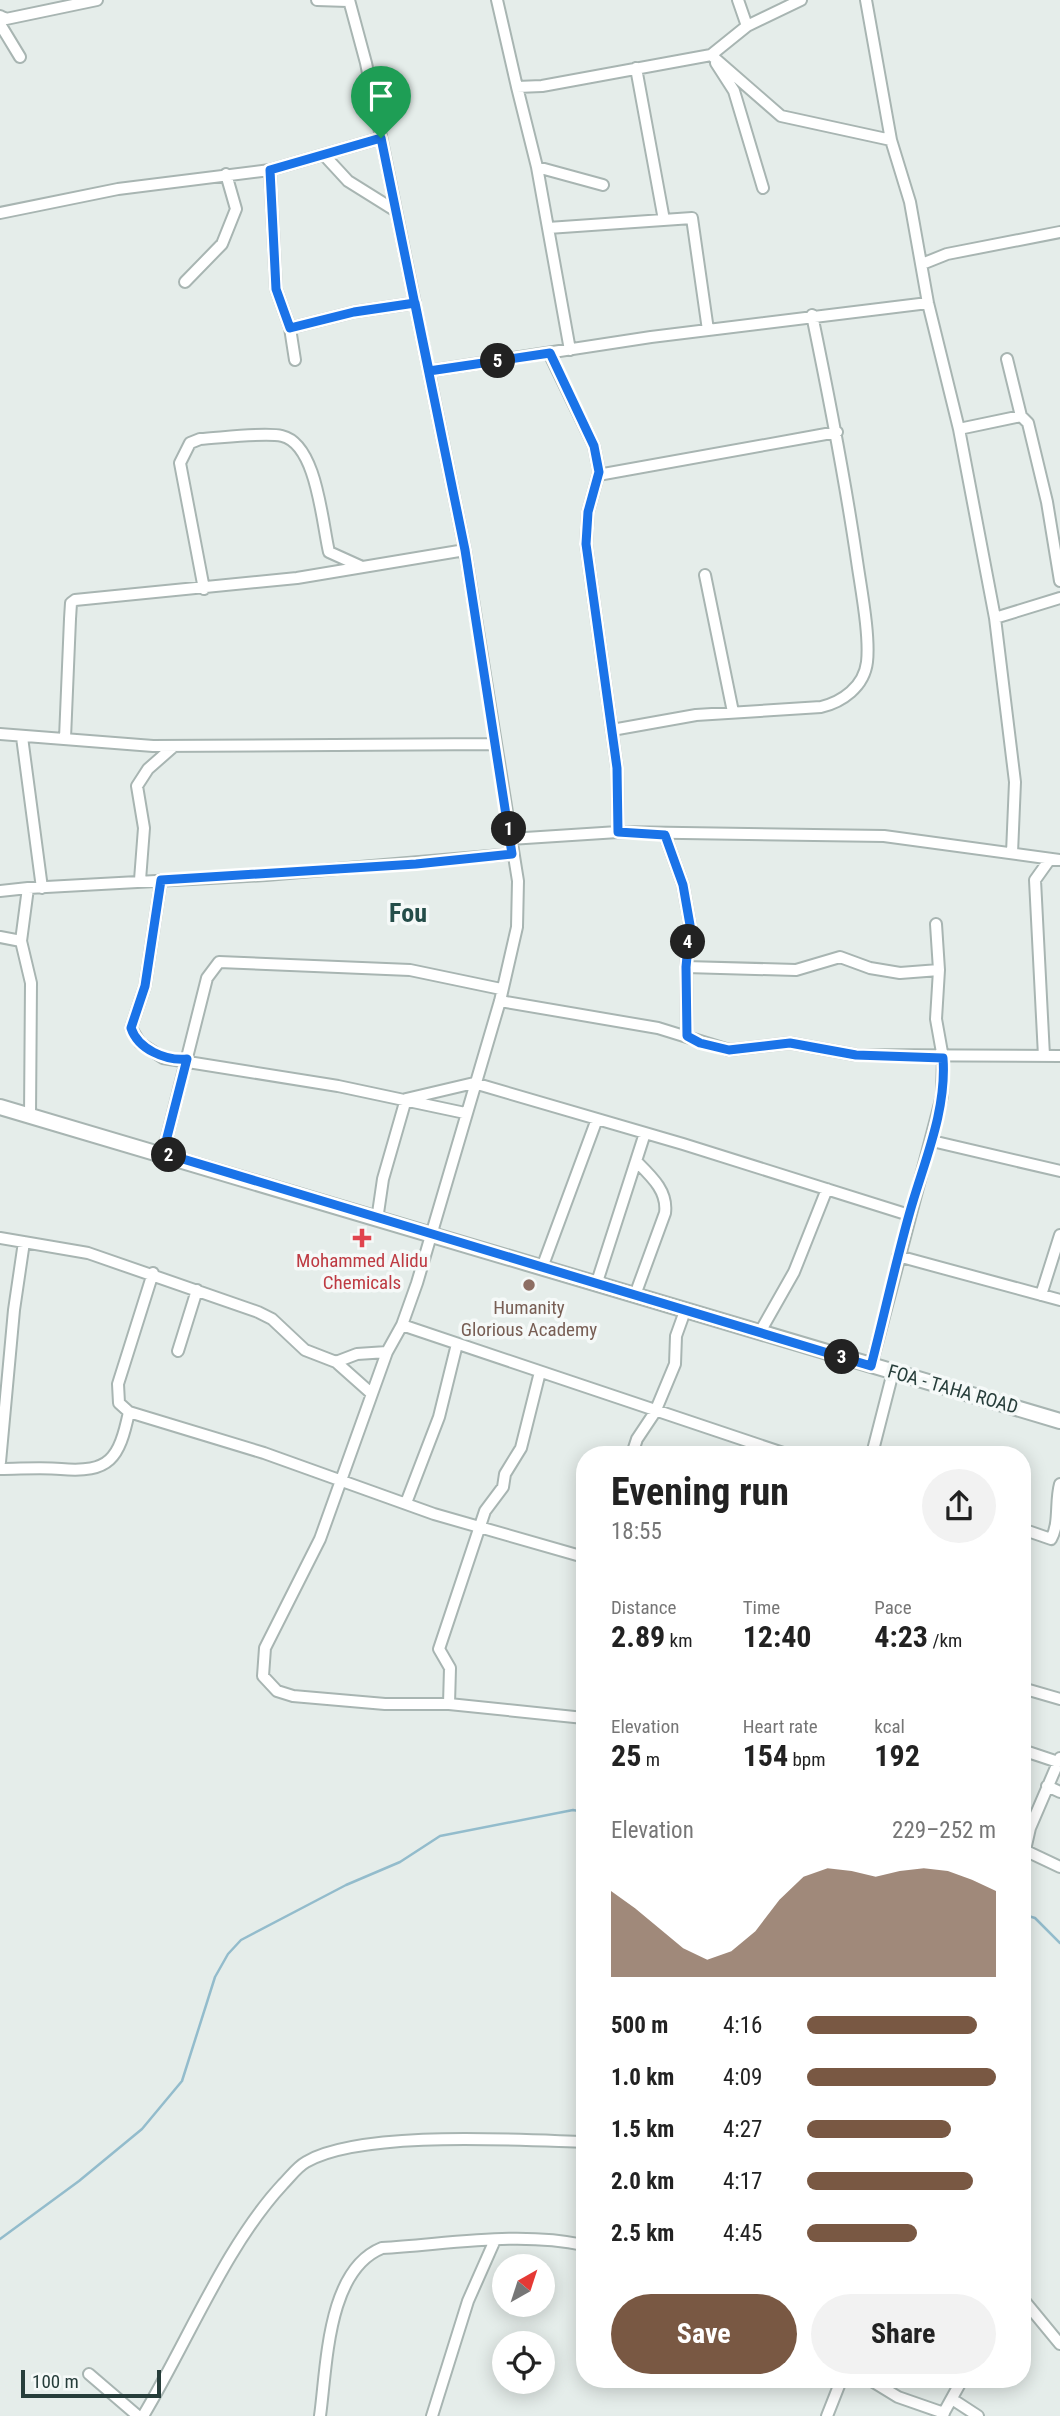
<!DOCTYPE html>
<meta charset="utf-8">
<style>
:root{--surface:#fff;--page:#f2f2f2;--text:#222;--muted:#767676;--accent:#795843}
body{margin:0;font-family:"Roboto Condensed",sans-serif;background:var(--page);color:var(--text);height:100vh;display:flex;flex-direction:column;font-size:26px;white-space:nowrap}
*{box-sizing:border-box;margin:0}
p{font-size:23px;color:var(--muted)}
.icon{flex:none;width:38px;height:38px;fill:none;stroke:currentColor;stroke-width:2;stroke-linecap:round;stroke-linejoin:round}
.map{position:relative;flex:1;overflow:hidden}
.details{position:absolute;left:576px;top:1446px;width:455px;height:942px;display:flex;flex-direction:column;background:var(--surface);border-radius:28px;box-shadow:0 4px 18px #0003}
.details>*{flex:none}
.needle{width:46px;rotate:39deg}
.fabs{position:absolute;left:492px;top:2254px;display:grid;gap:14px}
.fabs a{display:grid;place-items:center;width:63px;height:63px;border-radius:50%;background:var(--surface);box-shadow:0 4px 18px #0003;font-size:35px}
.scale{position:absolute;left:21px;bottom:18px;width:140px;box-sizing:border-box;padding-left:7px;border:4px solid #263d3a;border-top:0;font-size:19px;line-height:24px;white-space:nowrap;color:#263d3a;-webkit-text-stroke:5px #f5f9f8;paint-order:stroke}
.pin{position:absolute;display:grid;place-items:center;width:60px;height:60px;color:#fff;margin:-72px -30px;border-radius:50% 50% 50% 0;rotate:-45deg;box-shadow:0 0 7px #0007}
.pin .icon{rotate:45deg}
.km{position:absolute;width:35px;height:35px;margin:-18px;border-radius:50%;background:#222;color:#fff;font-size:19px;line-height:35px;text-align:center}
.round{display:grid;place-items:center;flex:none;width:74px;height:74px;border-radius:37px;background:var(--page)}
.overview{display:flex;align-items:center;justify-content:space-between;height:119px;padding:0 35px}
h1{font-size:38px;font-weight:700;line-height:52px}
.metrics{display:grid;grid-template-columns:repeat(3,1fr);gap:10px;height:119px;padding:7px 35px}
.metrics div{display:grid;align-content:center}
.metrics b{font-size:30px;font-weight:700}
.metrics small{font-size:19px;font-weight:400}
.metrics p{font-size:19px}
.chart{height:196px;padding:14px 35px}
.chart p{display:flex;justify-content:space-between}
.chart svg{width:100%;height:126px;margin-top:7px;fill:var(--accent);opacity:.7}
.button{display:flex;gap:14px;margin-top:auto;padding:14px 35px}
.button a{flex:1;height:80px;border-radius:42px;background:var(--accent);color:#fff;font-size:28px;font-weight:700;line-height:80px;text-align:center}
.button a+a{background:var(--page);color:var(--text)}
ul{padding:0 35px;list-style:none;font-size:23px}
li{display:grid;grid-template-columns:112px 84px 1fr;align-items:center;height:52px}
li i{height:18px;border-radius:9px;background:var(--accent)}
.map>svg:first-child{display:block}
.lines{fill:none;stroke-linecap:round;stroke-linejoin:round}
.stream{stroke:#93bccc;stroke-width:2.5}
.minor-casing{stroke:#a8b5b2;stroke-width:14}
.tertiary-casing{stroke:#a8b5b2;stroke-width:18}
.minor{stroke:#fff;stroke-width:10}
.tertiary{stroke:#fff;stroke-width:14}
.route-casing{stroke:#fff;stroke-width:14}
.route{stroke:#1a73e8;stroke-width:9}
.health-dot{fill:#e0444e;stroke:#f5f9f8;stroke-width:2.5}
.education-dot{fill:#8d6e63;stroke:#f5f9f8;stroke-width:2.5}
.labels{text-anchor:middle;dominant-baseline:central;stroke-width:7;stroke-linejoin:round;paint-order:stroke}
.health-label{font-size:19px;fill:#be3a42;stroke:#f5f9f8}
.education-label{font-size:19px;fill:#785e54;stroke:#f5f9f8}
.street-label{font-size:19px;fill:#263d3a;stroke:#f5f9f8}
.district-label{font-size:26px;font-weight:bold;fill:#244d49;stroke:#f5f9f8}
</style>
<div class="map">
<svg width="1060" height="2416" viewBox="0 0 1060 2416">
<rect width="100%" height="100%" fill="#e5edea"/>
<g class="lines">
<path class="stream" d="M1022 1914 1035 1918 1060 1943
M0 2239 79 2181 142 2129 182 2081 215 1977 228 1954 241 1940 346 1885 400 1862 440 1836 573 1810 584 1812"/>
<defs>
<path id="minor" d="M317 0 348 1
M349 0 366 63 465 550 518 881 517 927 500 1001 417 1283 402 1325 387 1352 320 1539 265 1648 263 1676 277 1691 293 1696 385 1704H449L584 1718
M497 0 517 87 542 86 711 55 747 26 801 0
M738 0 747 26
M866 0 891 140 910 202 928 303 959 429 995 618 1015 782 1012 853
M0 16 6 19 97 0
M0 24 20 57
M711 55 781 116 891 140
M716 63 734 91 763 188
M636 68 664 220
M517 87 537 167 570 350
M324 155 348 181 396 211
M537 167 603 185
M270 170 276 289 290 328
M0 213 118 189 270 170 381 138
M548 228 692 218 708 330
M922 264 947 254 1060 232
M185 282 222 244 236 209 226 174
M549 353 594 446 599 472 588 512 586 544 617 768 618 832
M1007 359 1021 416
M295 360 290 328 354 312 415 303
M429 371 651 337 928 303
M959 429 1021 416 1028 423 1047 502 1060 581
M598 475 837 432
M705 575 733 712
M204 589 180 463 190 443 200 439C220 438 265 432 282 436 317 444 322 523 329 552L360 566
M995 618 1060 598
M612 730 696 715 821 707C842 702 864 687 867 662 870 635 861 589 857 561 845 479 829 397 812 315
M0 734 153 746 494 744
M22 737 42 888
M65 738 70 619 71 603 75 600 297 578 465 550
M665 835 683 885 690 925 686 967 687 1036
M510 839 618 832 884 836 1060 860
M140 880 144 828 137 786 148 769 173 747
M161 880 145 986 131 1028 140 1043 163 1058 338 1086 465 1113
M0 891 28 888
M0 937 21 941
M686 967 796 970 840 957 870 968 900 973 939 970
M500 1001 658 1028 729 1050 790 1043 856 1055 1060 1056
M1044 1056 1035 880 1050 859
M406 1099 474 1083 683 1144 909 1215
M30 1116 31 983 21 941 28 888 266 875 512 854
M932 1141 1060 1171
M163 1153 207 978 219 962 410 970 501 989
M377 1220 383 1179 406 1099
M0 1238 88 1253 258 1312 272 1319 305 1350 336 1362 372 1394
M898 1256 1060 1300
M543 1265 597 1119
M153 1273 118 1384 119 1403 129 1412 264 1453 434 1514 584 1557
M597 1282 645 1133
M635 1295 665 1213C668 1191 651 1176 636 1161
M1041 1295 1060 1235
M402 1325 786 1454
M760 1332 794 1272 827 1189
M178 1351 197 1290
M336 1362 357 1354 387 1352
M871 1366 942 1096 943 1058 936 1019 939 970 936 924
M632 1454 637 1439 655 1412 675 1364 676 1336 685 1311
M872 1454 893 1372
M0 1462 14 1310 24 1242
M0 1469C20 1469 41 1467 61 1469 110 1473 119 1459 129 1412
M406 1503 439 1417 457 1344
M1022 1529 1051 1539C1060 1523 1055 1502 1060 1484
M1022 1688 1060 1699
M449 1704 450 1668 439 1649 485 1511 503 1487 505 1474 521 1448 540 1372
M1022 1750 1058 1762
M1047 1786 1060 1792
M1022 1849 1060 1867
M1025 1850 1030 1828 1060 1758
M1022 2298 1060 2344
M89 2374 138 2416
M867 2378 898 2397 944 2413
M952 2399 978 2416
M143 2416C187 2343 226 2245 283 2184 290 2177 297 2167 306 2162 361 2130 517 2140 584 2142
M320 2416C327 2365 327 2270 382 2248 449 2244 519 2231 584 2245
M432 2416 468 2301 495 2240
M827 2416 842 2378
M942 2416 963 2378"/>
<path id="tertiary" d="M0 1107 1060 1421"/>
</defs>
<use href="#minor" class="minor-casing"/>
<use href="#tertiary" class="tertiary-casing"/>
<use href="#minor" class="minor"/>
<use href="#tertiary" class="tertiary"/>
</g>
<g class="lines">
<defs>
<path id="route" d="M381 138 465 550 512 854 416 864 161 880 145 986 131 1028C138 1049 165 1061 187 1059L163 1153 871 1366C884 1316 895 1265 909 1215 923 1164 947 1112 943 1058L856 1055 790 1043 729 1050 700 1043 687 1036 686 967 690 925 683 885 665 835 618 832 617 768 586 544 588 512 599 472 594 446 550 353 429 371 415 303 354 312 290 328 276 289 270 170 381 138"/>
</defs>
<use href="#route" class="route-casing"/>
<use href="#route" class="route"/>
</g>
<path class="health-dot" d="M358.5 1227.5h7v7h7v7h-7v7h-7v-7h-7v-7h7z"/>
<circle class="education-dot" cx="529" cy="1285" r="7"/>
<g class="labels">
<g class="health-label">
<text x="362" y="1260">Mohammed Alidu<tspan x="362" dy="22">Chemicals</tspan></text>
</g>
<g class="education-label">
<text x="529" y="1307">Humanity<tspan x="529" dy="22">Glorious Academy</tspan></text>
</g>
<g class="street-label">
<text transform="translate(953 1389) rotate(16)">FOA - TAHA ROAD</text>
</g>
<g class="district-label">
<text x="408" y="913">Fou</text>
</g>
</g>
</svg>
<div class="fabs">
<a><svg class="needle" viewBox="-14 -14 28 28"><path d="M0-13l5 13h-10z" fill="#e53935"/><path d="M0 13l5-13h-10z" fill="#767676"/></svg></a>
<a><svg class="icon" aria-label="locate" viewBox="0 0 24 24"><circle cx="12" cy="12" r="6"/><path d="M12 2v4M12 18v4M2 12h4M18 12h4"/></svg></a>
</div>
<div class="scale">100 m</div>
<div class="pin" style="left:381px;top:138px;background:#1e9e55"><svg class="icon" aria-label="arrive" viewBox="0 0 24 24"><path d="M6 21V4h12l-3 4 3 4H6"/></svg></div>
<b class="km" style="left:509px;top:829px">1</b>
<b class="km" style="left:169px;top:1155px">2</b>
<b class="km" style="left:842px;top:1357px">3</b>
<b class="km" style="left:688px;top:942px">4</b>
<b class="km" style="left:498px;top:361px">5</b>
<section class="details">
<div class="overview"><div><h1>Evening run</h1><p>18:55</p></div><a class="round"><svg class="icon" aria-label="share" viewBox="0 0 24 24"><path d="M12 15V3M7 8l5-5 5 5M5 13v7h14v-7"/></svg></a></div>
<div class="metrics">
<div><p>Distance</p><b>2.89<small> km</small></b></div>
<div><p>Time</p><b>12:40</b></div>
<div><p>Pace</p><b>4:23<small> /km</small></b></div>
</div>
<div class="metrics">
<div><p>Elevation</p><b>25<small> m</small></b></div>
<div><p>Heart rate</p><b>154<small> bpm</small></b></div>
<div><p>kcal</p><b>192</b></div>
</div>
<div class="chart"><p><span>Elevation</span>229–252 m</p>
<svg viewBox="0 0 160 44" preserveAspectRatio="none"><path d="M0 44V14L10 20L20 27L30 34L40 38L50 35L60 28L70 17L80 9L90 6L100 7L110 9L120 7L130 6L140 7L150 10L160 14V44z"/></svg>
</div>
<ul>
<li><b>500 m</b>4:16<i style="width:90%"></i></li>
<li><b>1.0 km</b>4:09<i style="width:100%"></i></li>
<li><b>1.5 km</b>4:27<i style="width:76%"></i></li>
<li><b>2.0 km</b>4:17<i style="width:88%"></i></li>
<li><b>2.5 km</b>4:45<i style="width:58%"></i></li>
</ul>
<div class="button"><a>Save</a><a>Share</a></div>
</section>
</div>
